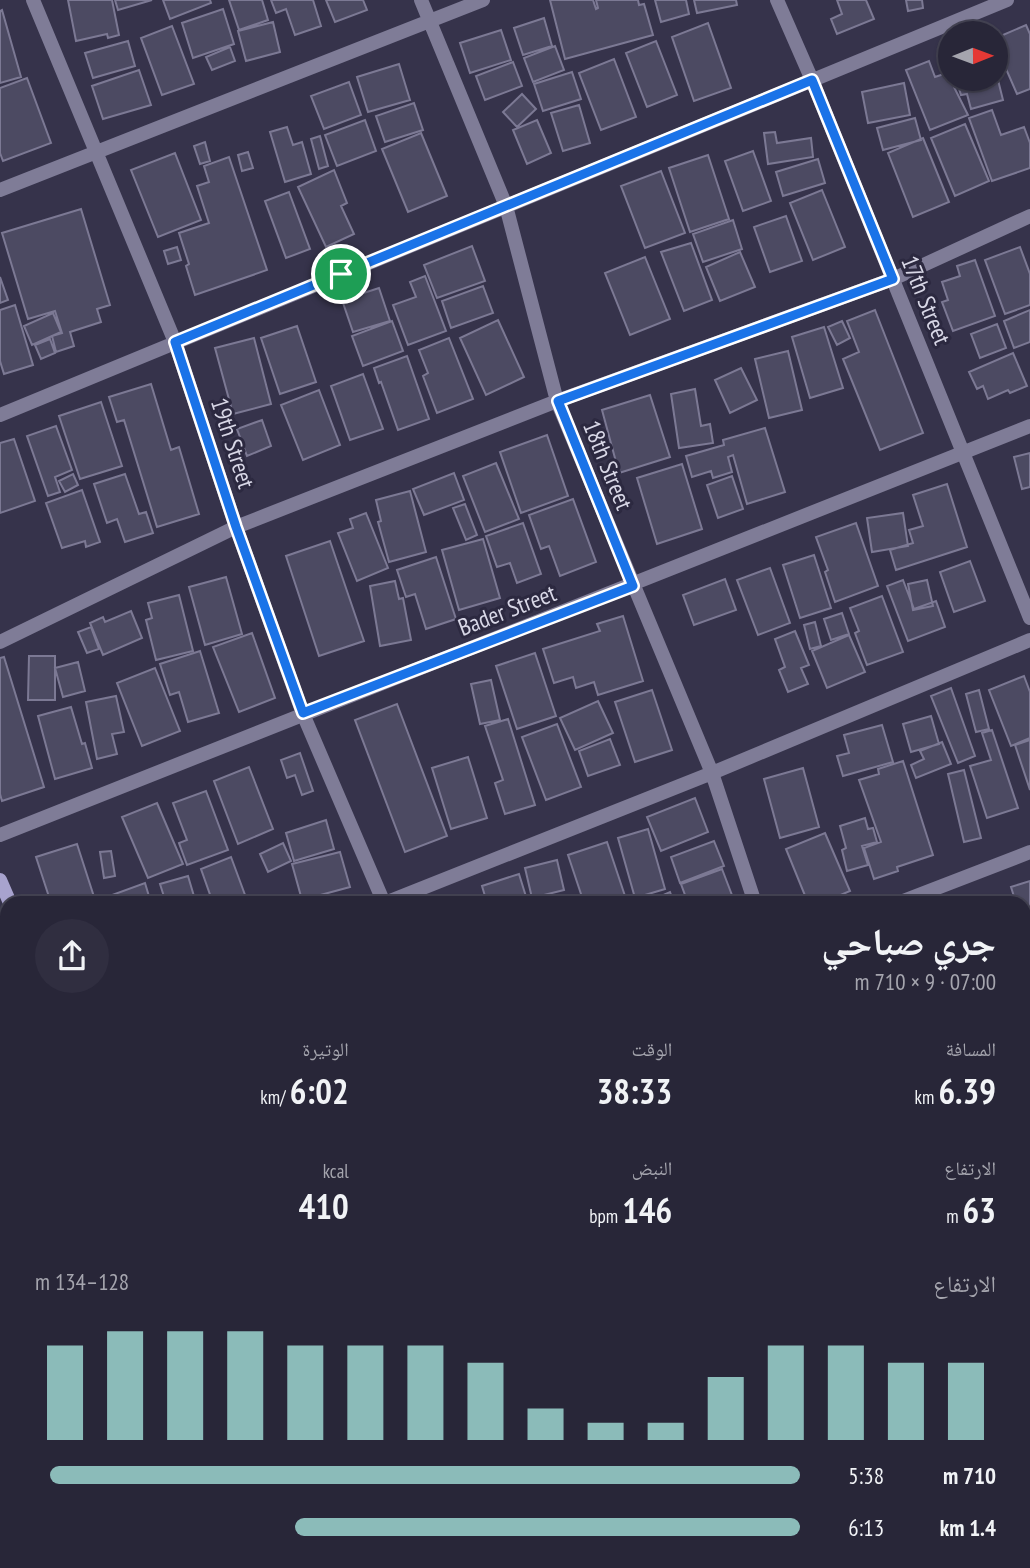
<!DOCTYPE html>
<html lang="ar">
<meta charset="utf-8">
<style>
:root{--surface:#282638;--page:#302e40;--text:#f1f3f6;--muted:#a5a5ae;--line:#444353;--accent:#8bbbb9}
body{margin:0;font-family:"PT Sans Narrow","Noto Naskh Arabic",sans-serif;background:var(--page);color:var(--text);direction:rtl;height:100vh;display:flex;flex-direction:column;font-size:26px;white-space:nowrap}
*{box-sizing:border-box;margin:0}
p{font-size:23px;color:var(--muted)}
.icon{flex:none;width:38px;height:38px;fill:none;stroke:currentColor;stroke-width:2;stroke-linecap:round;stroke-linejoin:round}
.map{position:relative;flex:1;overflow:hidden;direction:ltr}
.panel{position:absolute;left:0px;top:896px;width:1031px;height:672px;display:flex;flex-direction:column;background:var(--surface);border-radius:21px 21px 0 0;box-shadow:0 2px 5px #0004,0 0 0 2px var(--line);direction:rtl}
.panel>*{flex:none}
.needle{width:46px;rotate:89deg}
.controls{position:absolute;left:938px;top:21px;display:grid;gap:14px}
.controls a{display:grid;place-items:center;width:70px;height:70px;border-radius:50%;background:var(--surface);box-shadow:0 2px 5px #0004,0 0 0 2px var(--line);font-size:35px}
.pin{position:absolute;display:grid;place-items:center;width:60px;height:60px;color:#fff;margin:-30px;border:4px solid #fff;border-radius:50%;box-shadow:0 2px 7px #0007}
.round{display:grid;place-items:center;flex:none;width:74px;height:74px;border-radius:37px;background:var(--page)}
.overview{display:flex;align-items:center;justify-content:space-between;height:119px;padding:0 35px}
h1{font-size:38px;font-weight:700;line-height:52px}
.stats{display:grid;grid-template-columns:repeat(3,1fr);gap:10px;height:119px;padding:7px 35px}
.stats div{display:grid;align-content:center}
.stats b{font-size:35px;font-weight:700}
.stats small{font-size:19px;font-weight:400}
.stats p{font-size:19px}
.chart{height:196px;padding:14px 35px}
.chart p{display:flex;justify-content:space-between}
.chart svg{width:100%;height:126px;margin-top:7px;stroke:var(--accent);stroke-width:6}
ul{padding:0 35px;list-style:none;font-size:23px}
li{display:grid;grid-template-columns:112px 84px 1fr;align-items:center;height:52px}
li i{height:18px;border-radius:9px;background:var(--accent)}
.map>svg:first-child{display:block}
.building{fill:#4c4a62;stroke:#7c7994;stroke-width:2}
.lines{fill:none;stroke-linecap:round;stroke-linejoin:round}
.street{stroke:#7f7c97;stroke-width:14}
.secondary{stroke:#a8a3ce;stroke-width:14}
.route-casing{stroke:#fff;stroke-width:14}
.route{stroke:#1a73e8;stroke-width:9}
.labels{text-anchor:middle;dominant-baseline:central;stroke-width:6;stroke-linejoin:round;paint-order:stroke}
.street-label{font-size:24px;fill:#d8d7e6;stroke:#2c2940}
</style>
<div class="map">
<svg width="1030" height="1568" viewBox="0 0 1030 1568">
<rect width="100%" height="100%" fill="#36334b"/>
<path class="building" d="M68 0H112L119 35 108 38 107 34 76 41Z
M115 0H152L118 10Z
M163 0H210L211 3 170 19Z
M229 0H262L268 20 239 30Z
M271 0H313L321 26 295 35 286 9 276 13Z
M326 0H363L367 10 335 22Z
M550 0H593L596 9 598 8 596 0H638L639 5 644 4 653 35 565 59Z
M655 0H686L689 14 661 22Z
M694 0H736L737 5 697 13Z
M837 0H866L874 19 837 34 831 19 842 14Z
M906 0H922L923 8 908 11Z
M223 9 234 44 193 58 182 23Z
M2 10 21 77 0 83V11Z
M544 18 552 46 523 55 514 28Z
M273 22 280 52 246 61 238 31Z
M708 23 731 88 694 101 672 37Z
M1026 25 1030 34V89L1017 94 996 46V38Z
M172 26 194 84 162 95 141 38Z
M501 30 511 60 470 73 460 43Z
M128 41 135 66 93 78 85 53Z
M656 41 677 95 647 107 626 53Z
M555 46 564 70 533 82 524 58Z
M230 47 235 61 212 70 206 57Z
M614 59 636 117 601 130 579 73Z
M929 61 935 77 947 73 968 115 930 130 906 70Z
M513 62 522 86 485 100 476 76Z
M399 64 410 100 368 112 357 77Z
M139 70 151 105 103 119 92 86Z
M572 72 581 99 543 111 534 84Z
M996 72 1003 100 971 109 967 94 961 95 956 79H996Z
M27 78 51 143 3 161 0 153V88Z
M349 82 361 115 324 129 311 96Z
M904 83 910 115 868 123 862 92Z
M522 94 536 109 517 127 503 112Z
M414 103 423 130 385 142 376 116Z
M579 105 590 143 563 151 551 113Z
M992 110 1001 135 1024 127 1030 143V168L992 181 969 118Z
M915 118 921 140 883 150 877 128Z
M365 120 376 151 337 166 325 135Z
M537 120 551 153 527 164 513 130Z
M965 124 989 181 955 196 931 138Z
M287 127 293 145 302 142 311 174 285 182 270 132Z
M775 132 777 143 811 138 813 157 768 164 764 133Z
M421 133 447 196 408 212 382 149Z
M320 136 328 166 319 169 311 139Z
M923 138 949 202 913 217 888 153Z
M205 142 210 161 200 164 194 146Z
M753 151 771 201 743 211 725 161Z
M248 152 253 168 242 171 238 155Z
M175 153 201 220 158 237 131 170Z
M708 155 729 219 690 232 669 168Z
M229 157 267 270 195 295 186 266 189 264 179 233 209 223 197 186 209 182 204 166Z
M818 159 825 183 783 196 776 172Z
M334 170 347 203 341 206 354 234 326 247 298 187Z
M661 171 685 233 645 248 621 186Z
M822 190 845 247 813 260 790 203Z
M289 192 310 249 286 258 265 201Z
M81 209 110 305 97 309 101 322 70 332 74 346 56 352 52 336 62 333 55 311 28 319 2 233Z
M786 216 802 261 770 272 754 227Z
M733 220 742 249 703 262 693 234Z
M691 243 712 300 684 311 661 252Z
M472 246 485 281 437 298 424 265Z
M177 247 181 260 168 264 164 251Z
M1020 247 1030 274V305L1005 314 985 260Z
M740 252 755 287 720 301 706 267Z
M645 257 670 319 630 335 605 273Z
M975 260 995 316 953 331 942 302 948 300 942 282 960 276 957 266Z
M425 276 446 331 408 345 393 305 416 297 410 282Z
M0 277 8 300 0 303Z
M483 286 493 313 451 328 442 301Z
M379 288 390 321 353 332 342 300Z
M15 305 33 365 4 374 0 361V310Z
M875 310 923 433 880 450 843 359 859 352 847 321Z
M1030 310V342L1014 348 1004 321Z
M53 313 61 332 32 345 24 326Z
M498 320 524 377 486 395 460 338Z
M392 321 403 351 363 366 352 336Z
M842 321 850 338 837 345 828 327Z
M997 324 1006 348 980 358 971 334Z
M297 326 316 382 280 394 261 338Z
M824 327 843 388 810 398 792 337Z
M254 338 271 404 233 414 215 348Z
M449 338 473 399 437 413 423 376 428 373 419 350Z
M50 339 55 353 41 359 35 345Z
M788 351 802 410 769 418 755 359Z
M1013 353 1027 386 1010 393 1008 390 988 399 983 386 977 389 969 372Z
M407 356 429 419 398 430 381 382 379 383 374 368Z
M741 368 757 400 730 413 715 380Z
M363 374 383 429 350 440 331 386Z
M151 384 171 450 179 447 199 514 157 527 124 420 117 422 109 397Z
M695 389 701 426 710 424 713 443 679 448 671 394Z
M319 390 340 445 303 460 281 405Z
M650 395 670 457 619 473 602 410Z
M101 402 122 466 80 479 59 416Z
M262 420 271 446 247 456 237 429Z
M56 426 72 470 55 477 60 492 48 496 27 436Z
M765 428 785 492 747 504 733 455 728 457 732 472 713 478 711 471 692 477 686 456 724 445 723 440Z
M547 435 568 496 521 513 500 452Z
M14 439 35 501 0 513V443Z
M1030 453V487L1022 489 1014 457Z
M496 463 519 519 485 532 463 476Z
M682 464 702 529 657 544 637 478Z
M454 473 464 500 424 515 413 489Z
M73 474 78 485 65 492 59 481Z
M125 474 139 514 146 512 153 533 125 542 117 519 107 523 94 484Z
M732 476 743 509 718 518 707 485Z
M947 484 967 547 896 570 890 550 913 543 909 530 923 526 913 495Z
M82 490 100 542 86 547 85 541 62 548 46 503Z
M410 491 426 552 389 562 378 522 381 521 376 500Z
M573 499 596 562 560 576 549 546 541 549 529 515Z
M465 504 477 535 466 540 453 508Z
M366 513 388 568 357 581 338 533 353 528 350 519Z
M903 513 908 546 872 552 867 518Z
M523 523 541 574 517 583 510 563 497 567 486 536Z
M856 523 878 586 835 602 825 572 828 570 816 537Z
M483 539 500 598 459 610 442 550Z
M330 541 364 641 319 656 286 556Z
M814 555 831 608 800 618 783 565Z
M436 557 456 619 426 629 415 594 406 597 397 570Z
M970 561 985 601 954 612 940 572Z
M770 568 790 623 758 635 737 580Z
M226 577 242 634 205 645 189 587Z
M725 579 736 610 694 625 683 595Z
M903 580 914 609 936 601 945 627 908 641 887 586Z
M927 580 933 606 913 610 908 584Z
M395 581 399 599 403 598 411 640 380 646 370 586Z
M179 595 193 651 156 660 146 620 152 618 148 603Z
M882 596 903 652 867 665 855 633 859 631 850 608Z
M131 611 142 638 103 655 90 623 103 617 105 622Z
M842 613 849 634 831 640 824 619Z
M623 616 643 681 598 695 594 682 576 688 573 677 554 683 543 649 600 631 597 624Z
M815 622 821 646 810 649 804 625Z
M91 627 99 649 87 653 78 632Z
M795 631 809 665 801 668 808 684 788 692 779 670 785 667 775 639Z
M252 633 275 698 239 712 213 647Z
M849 635 865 672 827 688 812 651Z
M200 651 219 713 188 722 179 692 170 695 160 664Z
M535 653 556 716 517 729 496 666Z
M29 656H55V700H28Z
M4 657 44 787 2 801 0 794V658Z
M78 662 85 691 63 697 55 668Z
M155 668 180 731 142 746 117 683Z
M1024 676 1030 692V738L1011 746 989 690Z
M491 680 500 720 480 724 471 684Z
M951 688 975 756 958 763 931 696Z
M652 690 672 750 635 762 615 702Z
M979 690 989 729 976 732 966 694Z
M116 696 124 732 112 734 117 754 97 759 86 702Z
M598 701 613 733 575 750 560 718Z
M397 704 447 836 405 852 355 720Z
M71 707 82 744 85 743 92 768 55 779 38 716Z
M931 716 939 744 911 752 903 724Z
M508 719 535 805 505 814 495 783 503 780 485 726Z
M557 724 581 787 546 800 522 737Z
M882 725 893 762 843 776 837 756 849 753 844 735Z
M992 730 1018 808 987 818 970 766 991 760 982 733Z
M610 739 620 765 588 776 579 751Z
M1030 740V790L1015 745Z
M942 742 951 764 916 778 911 765 924 759 920 751Z
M300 753 313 791 302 795 295 775 287 778 281 760Z
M468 757 487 818 451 829 432 768Z
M903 761 933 855 897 867 898 871 874 879 864 848 881 842 859 780 879 774 878 769Z
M249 767 273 829 238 844 214 781Z
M803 768 819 827 780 838 764 779Z
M964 770 981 838 964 842 948 774Z
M206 791 228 850 187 865 179 843 187 840 173 803Z
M695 798 708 832 661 851 647 817Z
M157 803 183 864 148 878 122 817Z
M865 818 868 829 873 828 877 842 862 846 868 865 847 871 842 850 846 848 840 826Z
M326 820 334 849 294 861 286 833Z
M648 829 665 889 635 898 618 838Z
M825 833 850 891 822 903H808L786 849Z
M714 841 724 866 680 883 671 857Z
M607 842 627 902 584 903 568 855Z
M283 843 291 861 268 872 260 854Z
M77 844 96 903H51L36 857Z
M111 851 115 876 104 878 100 852Z
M340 852 350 887 302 900 292 864Z
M231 857 248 903H213L201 869Z
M557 860 564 890 532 898 525 868Z
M722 869 735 903H688L681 884Z
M519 874 528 903H487L482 886Z
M188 876 196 903H166L160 884Z
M1030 881V947L1024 927V903H1016L1011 887Z
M145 883 151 903H103L101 899Z
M670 892 674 903H645Z
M576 896 578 903H553Z
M285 897 287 903H268Z
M1006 897 1009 903H987Z
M1024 1003H1030V1027L1024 1028Z
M7 1091V1153L0 1136V1094Z
M1030 1092V1129L1024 1131V1094Z
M1030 1131V1161L1024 1133Z
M7 1159V1233L0 1236V1165L2 1164 1 1161Z
M7 1307V1369L0 1371V1309Z
M1030 1346V1404L1024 1406V1348Z
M1030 1406V1446L1024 1429V1408Z
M0 1410 7 1429V1451L0 1454Z
M6 1556 9 1568H0V1557Z
M22 1561H60L61 1565 53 1568H25Z
M89 1561H162L164 1568 114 1566 74 1568V1566Z
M183 1561H216L218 1568H186Z
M425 1561H459L461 1568H428Z
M483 1561H519L521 1568H478L477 1563Z
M573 1561H623L625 1568H575Z
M706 1561H786L787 1564 772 1568H708Z
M917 1561H949L951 1568H914L912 1562Z
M972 1561H1008L1011 1568H975Z"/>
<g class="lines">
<path class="street" d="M33 0 175 342 236 527 303 714 384 903
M421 0 506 206 557 401 712 773 755 903
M777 0 812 80 1030 618
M0 190 483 0
M0 415 1007 0
M0 642 236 527 557 401 893 279 1030 216
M0 835 1030 426
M385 903 712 773 1030 640
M898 903 1030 852
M0 1051 7 1048
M1024 1066 1030 1064
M0 1273 7 1270
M1024 1290 1030 1287
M0 1485 7 1482
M1024 1490 1030 1508
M650 1561 653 1568
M302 1568 319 1561
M832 1568 850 1561"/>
<path class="secondary" d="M0 880 10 903
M0 987 7 1005
M229 1561 232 1568
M282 1561 285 1568"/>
</g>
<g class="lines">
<defs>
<path id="route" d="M812 80 893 279 558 401 633 586 303 713 236 527 175 342Z"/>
</defs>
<use href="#route" class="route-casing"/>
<use href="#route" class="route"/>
</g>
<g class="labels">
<g class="street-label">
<text transform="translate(926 300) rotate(68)">17th Street</text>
<text transform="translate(233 443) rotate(72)">19th Street</text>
<text transform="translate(608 465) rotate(68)">18th Street</text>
<text transform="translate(507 610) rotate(-21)">Bader Street</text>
</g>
</g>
</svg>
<div class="controls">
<a><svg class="needle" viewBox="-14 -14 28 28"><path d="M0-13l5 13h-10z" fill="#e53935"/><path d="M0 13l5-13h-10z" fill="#a5a5ae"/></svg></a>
</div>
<div class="pin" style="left:341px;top:274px;background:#1e9e55"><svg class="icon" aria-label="arrive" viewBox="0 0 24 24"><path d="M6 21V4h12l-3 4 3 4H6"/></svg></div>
<section class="panel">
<div class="overview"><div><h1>جري صباحي</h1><p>07:00 · 9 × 710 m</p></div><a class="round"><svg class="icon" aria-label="share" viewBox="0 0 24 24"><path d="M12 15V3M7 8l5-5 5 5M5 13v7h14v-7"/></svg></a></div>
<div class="stats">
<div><p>المسافة</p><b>6.39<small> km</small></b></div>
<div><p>الوقت</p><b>38:33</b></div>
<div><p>الوتيرة</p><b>6:02<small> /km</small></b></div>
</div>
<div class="stats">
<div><p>الارتفاع</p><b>63<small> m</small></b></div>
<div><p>النبض</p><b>146<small> bpm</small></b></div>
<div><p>kcal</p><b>410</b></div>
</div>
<div class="chart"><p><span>الارتفاع</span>128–134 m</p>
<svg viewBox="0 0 160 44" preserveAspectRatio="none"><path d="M5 44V11M15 44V6M25 44V6M35 44V6M45 44V11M55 44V11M65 44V11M75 44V17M85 44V33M95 44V38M105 44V38M115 44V22M125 44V11M135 44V11M145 44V17M155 44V17"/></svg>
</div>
<ul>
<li><b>710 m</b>5:38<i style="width:98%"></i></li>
<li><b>1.4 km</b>6:13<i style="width:66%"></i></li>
</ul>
</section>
</div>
